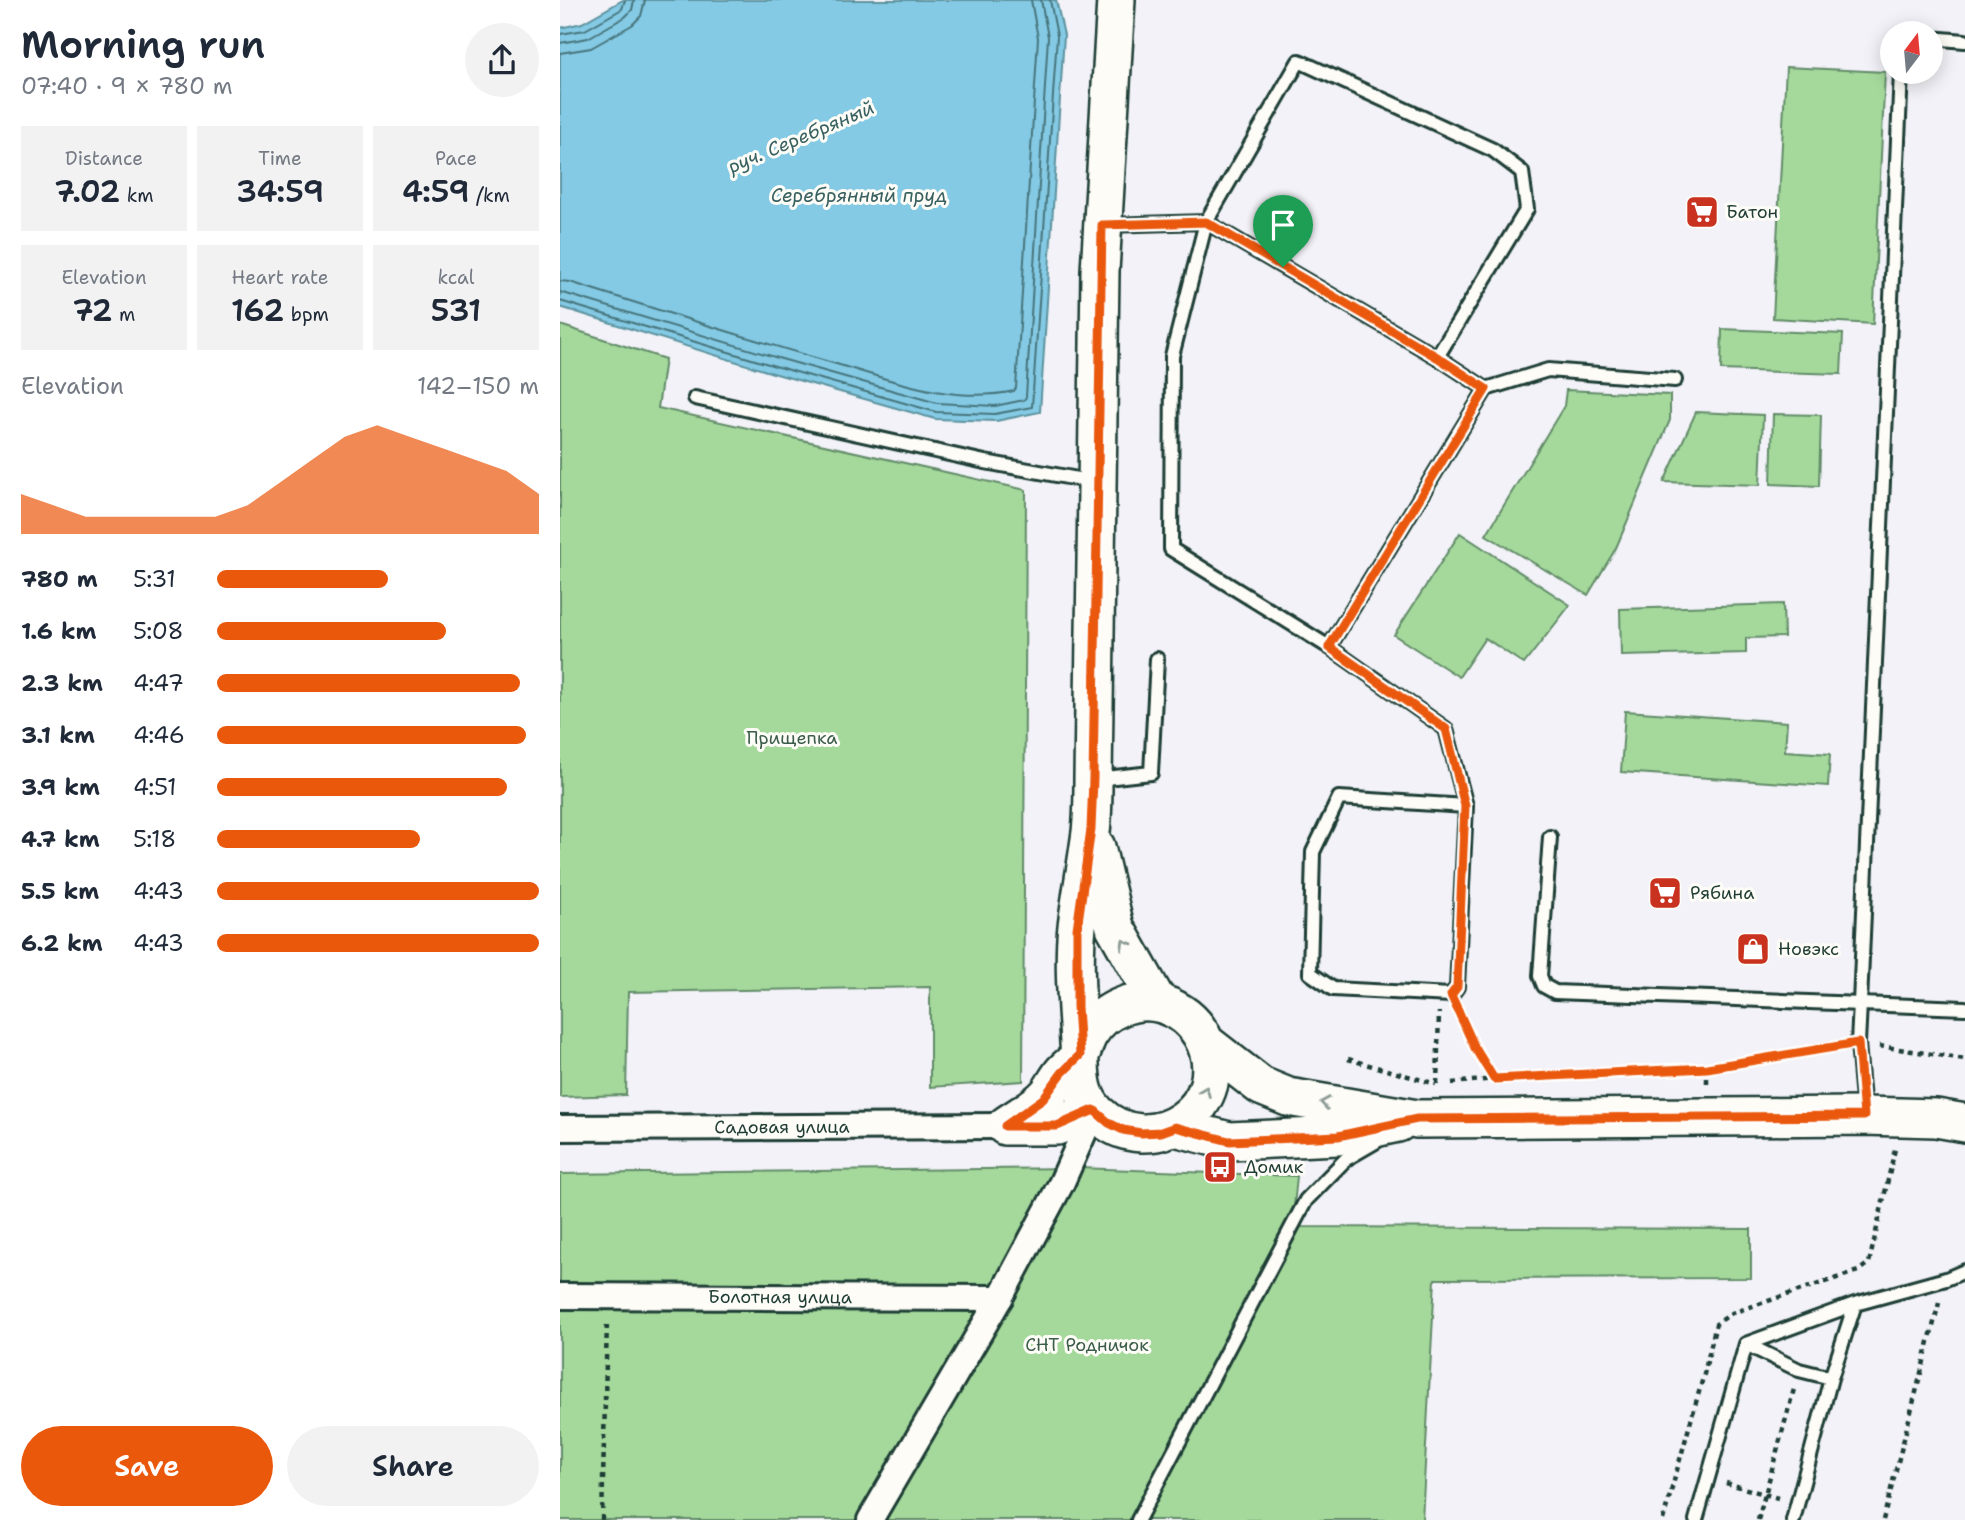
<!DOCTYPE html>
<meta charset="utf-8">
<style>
:root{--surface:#fff;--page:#f2f2f3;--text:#1f2937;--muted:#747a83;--accent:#ea580c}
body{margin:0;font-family:"Shantell Sans",sans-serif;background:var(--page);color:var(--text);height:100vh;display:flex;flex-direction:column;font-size:26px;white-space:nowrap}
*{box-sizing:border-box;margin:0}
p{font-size:23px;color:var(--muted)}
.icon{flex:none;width:38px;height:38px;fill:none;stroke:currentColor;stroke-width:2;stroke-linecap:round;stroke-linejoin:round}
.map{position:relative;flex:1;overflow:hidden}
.side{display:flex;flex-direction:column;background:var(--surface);width:560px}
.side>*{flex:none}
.needle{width:46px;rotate:16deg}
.fabs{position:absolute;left:1320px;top:21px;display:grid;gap:14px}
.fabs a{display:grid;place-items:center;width:63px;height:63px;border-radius:50%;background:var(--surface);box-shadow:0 4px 18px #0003;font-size:35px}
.pin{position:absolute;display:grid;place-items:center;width:60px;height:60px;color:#fff;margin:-72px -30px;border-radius:50% 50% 50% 0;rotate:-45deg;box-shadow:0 0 7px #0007}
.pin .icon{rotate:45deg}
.round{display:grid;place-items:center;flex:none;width:74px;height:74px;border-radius:37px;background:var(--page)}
.headline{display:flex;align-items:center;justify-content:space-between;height:119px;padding:0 21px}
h1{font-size:38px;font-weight:600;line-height:52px}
.stats{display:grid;grid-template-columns:repeat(3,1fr);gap:10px;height:119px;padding:7px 21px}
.stats div{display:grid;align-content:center;border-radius:0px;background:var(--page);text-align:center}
.stats b{font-size:30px;font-weight:600}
.stats small{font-size:19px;font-weight:400}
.stats p{font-size:19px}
.chart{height:196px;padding:14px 21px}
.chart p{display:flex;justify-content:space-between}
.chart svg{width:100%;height:126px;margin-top:7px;fill:var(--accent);opacity:.7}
.action{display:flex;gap:14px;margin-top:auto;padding:14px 21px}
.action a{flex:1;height:80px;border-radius:42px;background:var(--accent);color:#fff;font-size:28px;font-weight:600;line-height:80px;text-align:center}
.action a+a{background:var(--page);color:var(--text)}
ul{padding:0 21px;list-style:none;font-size:23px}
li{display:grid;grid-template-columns:112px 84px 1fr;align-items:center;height:52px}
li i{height:18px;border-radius:9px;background:var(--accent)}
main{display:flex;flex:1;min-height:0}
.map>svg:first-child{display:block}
.green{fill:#a5d99c;stroke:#628b68;stroke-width:2}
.water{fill:#84cae5;stroke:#5c929e;stroke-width:2}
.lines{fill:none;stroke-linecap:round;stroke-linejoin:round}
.shore{stroke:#47757b;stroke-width:2}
.lane-casing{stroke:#1f3d34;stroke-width:18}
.street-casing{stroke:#1f3d34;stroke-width:30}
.secondary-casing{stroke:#1f3d34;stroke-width:42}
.path{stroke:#1f3d34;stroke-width:4.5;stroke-dasharray:5 5;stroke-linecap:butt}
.lane{stroke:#fdfcf7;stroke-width:12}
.street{stroke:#fdfcf7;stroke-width:24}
.secondary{stroke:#fdfcf7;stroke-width:37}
.oneway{stroke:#8e9c96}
.route-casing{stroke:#fff;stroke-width:14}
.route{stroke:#ea580c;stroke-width:9}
.labels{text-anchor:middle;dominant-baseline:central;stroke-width:6;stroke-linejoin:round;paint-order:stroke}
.poi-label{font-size:18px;fill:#1f3d34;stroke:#fdfcf7;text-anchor:start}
.park-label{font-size:18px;fill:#3a5c49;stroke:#fdfcf7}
.street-label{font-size:18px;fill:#1f3d34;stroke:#fdfcf7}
.water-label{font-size:19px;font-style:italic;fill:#386060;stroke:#fdfcf7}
</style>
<main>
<section class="side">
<div class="headline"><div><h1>Morning run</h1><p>07:40 · 9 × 780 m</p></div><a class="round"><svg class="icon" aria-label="share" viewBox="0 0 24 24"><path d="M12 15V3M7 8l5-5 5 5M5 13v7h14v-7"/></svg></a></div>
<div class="stats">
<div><p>Distance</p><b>7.02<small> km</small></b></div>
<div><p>Time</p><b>34:59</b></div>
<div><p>Pace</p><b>4:59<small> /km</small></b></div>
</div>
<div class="stats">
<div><p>Elevation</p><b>72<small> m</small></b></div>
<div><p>Heart rate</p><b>162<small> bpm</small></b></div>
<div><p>kcal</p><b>531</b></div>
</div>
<div class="chart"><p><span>Elevation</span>142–150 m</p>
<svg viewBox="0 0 160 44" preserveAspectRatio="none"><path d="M0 44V30L10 34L20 38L30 38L40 38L50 38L60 38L70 34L80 26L90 18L100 10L110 6L120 10L130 14L140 18L150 22L160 30V44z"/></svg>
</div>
<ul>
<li><b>780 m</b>5:31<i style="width:53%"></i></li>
<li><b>1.6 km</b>5:08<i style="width:71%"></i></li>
<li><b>2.3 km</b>4:47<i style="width:94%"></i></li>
<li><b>3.1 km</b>4:46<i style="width:96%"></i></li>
<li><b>3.9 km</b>4:51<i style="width:90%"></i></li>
<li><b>4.7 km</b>5:18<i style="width:63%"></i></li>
<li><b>5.5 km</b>4:43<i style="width:100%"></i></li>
<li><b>6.2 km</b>4:43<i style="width:100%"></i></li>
</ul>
<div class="action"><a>Save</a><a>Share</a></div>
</section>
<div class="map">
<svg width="1405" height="1520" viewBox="0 0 1405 1520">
<rect width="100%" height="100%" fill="#f2f2f8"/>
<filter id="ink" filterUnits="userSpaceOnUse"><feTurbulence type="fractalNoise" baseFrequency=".0143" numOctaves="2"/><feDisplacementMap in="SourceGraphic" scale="14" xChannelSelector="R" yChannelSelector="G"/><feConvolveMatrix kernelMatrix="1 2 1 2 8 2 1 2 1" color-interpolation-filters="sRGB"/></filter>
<g filter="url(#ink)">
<path class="green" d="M1226 67 1325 72 1313 324 1213 318Z
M0 325 105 359 98 408 466 490 463 1081 370 1087V987L68 992 66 1095 0 1097Z
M1162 329 1283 334 1281 374 1161 370Z
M1006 390 1110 395V420L1056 548 1028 595 926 535 1004 406Z
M1136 412 1203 415 1200 485 1104 482Z
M1213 414 1261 415 1259 486 1211 484Z
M900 533 1010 605 964 664 925 638 899 677 834 635Z
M1223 604 1224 637 1186 638V653L1061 656 1060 609Z
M1065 711 1227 722 1225 751 1270 754 1268 786 1061 772Z
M519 1168 737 1176 732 1227 1191 1229V1278L875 1279 862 1520H0V1174Z"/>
<path class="water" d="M63 0H496L504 35 480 412 436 421 375 419 213 373 0 307V28L22 23Z"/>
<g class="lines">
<path class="shore" d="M0 34 25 30 62 9 65 0
M0 43 28 38 65 17 72 10 74 0
M0 53 31 48 72 25 81 16 85 0
M0 281 10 282C95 309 180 336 266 361 326 378 391 405 454 391L456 388 478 38 471 0
M0 292 218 358 377 403 435 406 464 400 466 397 488 37 481 0
M0 301 215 366 376 412 435 414 472 407 497 36 490 0"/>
<defs>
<path id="lane" d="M1370 38 1405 41
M546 225 646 222 739 61 933 150 962 172 967 209 877 357 926 389 769 647 611 549 612 356 646 222 877 357
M926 389 988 370 1115 380
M135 398 425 462 534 482
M769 647 886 729 906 806 897 987 891 995 773 989 750 973 753 852 779 798 906 806
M537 779 591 773 597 659
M990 837 980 976 984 986 995 992 1405 1008
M1304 1112 1298 1043 1300 1003 1341 72
M1186 1344 1239 1370 1271 1378
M578 1520 746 1200 786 1159 817 1141
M1136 1520 1186 1344 1295 1304
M1233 1520 1271 1378 1295 1304 1386 1279 1405 1271"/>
<g id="street">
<path id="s1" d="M0 1128 445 1126"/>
<path id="s2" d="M0 1296 440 1298"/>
<path d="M310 1520 440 1298 502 1182 534 1110"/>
</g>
<path id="secondary" d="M536 847 555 927 598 1003
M647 1044 701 1086 728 1097 857 1119 1304 1116 1376 1118 1405 1123
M445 1126C459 1116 477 1107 488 1094 493 1088 497 1079 503 1072 508 1066 517 1061 521 1053 524 1047 525 1040 529 1034 543 1010 575 996 602 1004 620 1010 633 1020 642 1036 679 1104 591 1166 537 1113 517 1093 521 1068 519 1043 517 1006 513 963 517 926 521 895 527 863 531 832 533 814 533 796 533 779L540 271 556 0
M445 1126H497L534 1110
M615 1127 669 1141 778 1136 838 1123"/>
</defs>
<use href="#lane" class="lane-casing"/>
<use href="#street" class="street-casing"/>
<use href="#secondary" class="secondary-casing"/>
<path class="path" d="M899 1011 915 1048 934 1079
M1319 1046 1405 1059
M788 1059 876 1084
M1147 1068V1085
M892 1083 934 1079 1147 1068 1280 1046
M877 1084 879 1012
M1166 1483 1218 1498
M42 1520 47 1321
M1103 1520 1144 1374 1156 1324 1172 1313 1298 1271 1309 1263 1335 1149
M1198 1520 1234 1389
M1323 1520 1379 1303"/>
<use href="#lane" class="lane"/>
<use href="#street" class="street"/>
<use href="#secondary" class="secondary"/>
</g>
<defs><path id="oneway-chevron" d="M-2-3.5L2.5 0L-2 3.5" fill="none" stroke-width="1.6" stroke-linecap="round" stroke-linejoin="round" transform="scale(1.75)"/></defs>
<g class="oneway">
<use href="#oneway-chevron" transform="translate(565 944) rotate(-121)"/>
<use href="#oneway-chevron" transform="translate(645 1091) rotate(-68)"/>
<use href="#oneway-chevron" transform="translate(765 1103) rotate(-171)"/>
</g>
</g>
<g class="lines" filter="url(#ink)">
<defs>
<path id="route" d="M646 222 877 357 926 389 769 647 886 729 905 806 897 987 891 995 915 1048 934 1079 1147 1068 1298 1043 1304 1116 857 1119 778 1136 669 1141 615 1127 601 1132 581 1133 563 1130 549 1123 534 1110 497 1126H445L483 1099 502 1073 520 1055 517 1006V929L531 829 533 779 542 225Z"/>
</defs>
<use href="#route" class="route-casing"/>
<use href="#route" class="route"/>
</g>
<defs>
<symbol id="supermarket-square" viewBox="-11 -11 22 22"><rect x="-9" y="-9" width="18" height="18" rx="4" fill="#c8321e" stroke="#fdfcf7"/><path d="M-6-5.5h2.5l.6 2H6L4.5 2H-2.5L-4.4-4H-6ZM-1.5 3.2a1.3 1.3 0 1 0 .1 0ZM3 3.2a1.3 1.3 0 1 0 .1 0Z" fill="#fff"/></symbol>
<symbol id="shop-square" viewBox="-11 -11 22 22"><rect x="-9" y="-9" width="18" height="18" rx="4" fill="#c8321e" stroke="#fdfcf7"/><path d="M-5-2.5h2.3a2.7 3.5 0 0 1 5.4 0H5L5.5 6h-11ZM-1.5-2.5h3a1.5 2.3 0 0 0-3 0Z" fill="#fff"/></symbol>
<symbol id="bus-square" viewBox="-11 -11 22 22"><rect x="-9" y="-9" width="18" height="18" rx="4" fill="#c8321e" stroke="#fdfcf7"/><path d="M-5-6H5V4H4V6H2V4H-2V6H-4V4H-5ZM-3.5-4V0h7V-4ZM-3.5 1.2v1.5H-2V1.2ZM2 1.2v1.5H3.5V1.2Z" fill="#fff"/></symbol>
</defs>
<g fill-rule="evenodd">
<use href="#supermarket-square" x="1123" y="193" width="38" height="38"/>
<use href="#supermarket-square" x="1086" y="874" width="38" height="38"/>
<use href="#shop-square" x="1174" y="930" width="38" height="38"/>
<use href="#bus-square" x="641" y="1148" width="38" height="38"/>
</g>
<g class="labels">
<g class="poi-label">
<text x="1166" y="212">Батон</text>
<text x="1130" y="893">Рябина</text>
<text x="1218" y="949">Новэкс</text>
<text x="684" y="1167">Домик</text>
</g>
<g class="park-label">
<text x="232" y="738">Прищепка</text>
<text x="527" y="1345">СНТ Родничок</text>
</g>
<g class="street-label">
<text stroke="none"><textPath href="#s1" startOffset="222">Садовая улица</textPath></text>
<text stroke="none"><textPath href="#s2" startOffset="220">Болотная улица</textPath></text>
</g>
<g class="water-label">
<text transform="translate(241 137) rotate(-23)">руч. Серебряный</text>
<text x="299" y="195">Серебрянный пруд</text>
</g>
</g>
</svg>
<div class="fabs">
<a><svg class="needle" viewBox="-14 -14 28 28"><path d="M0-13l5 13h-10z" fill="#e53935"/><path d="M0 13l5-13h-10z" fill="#747a83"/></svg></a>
</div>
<div class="pin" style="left:723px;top:267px;background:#1e9e55"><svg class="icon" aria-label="arrive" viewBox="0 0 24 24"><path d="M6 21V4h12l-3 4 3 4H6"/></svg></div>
</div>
</main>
